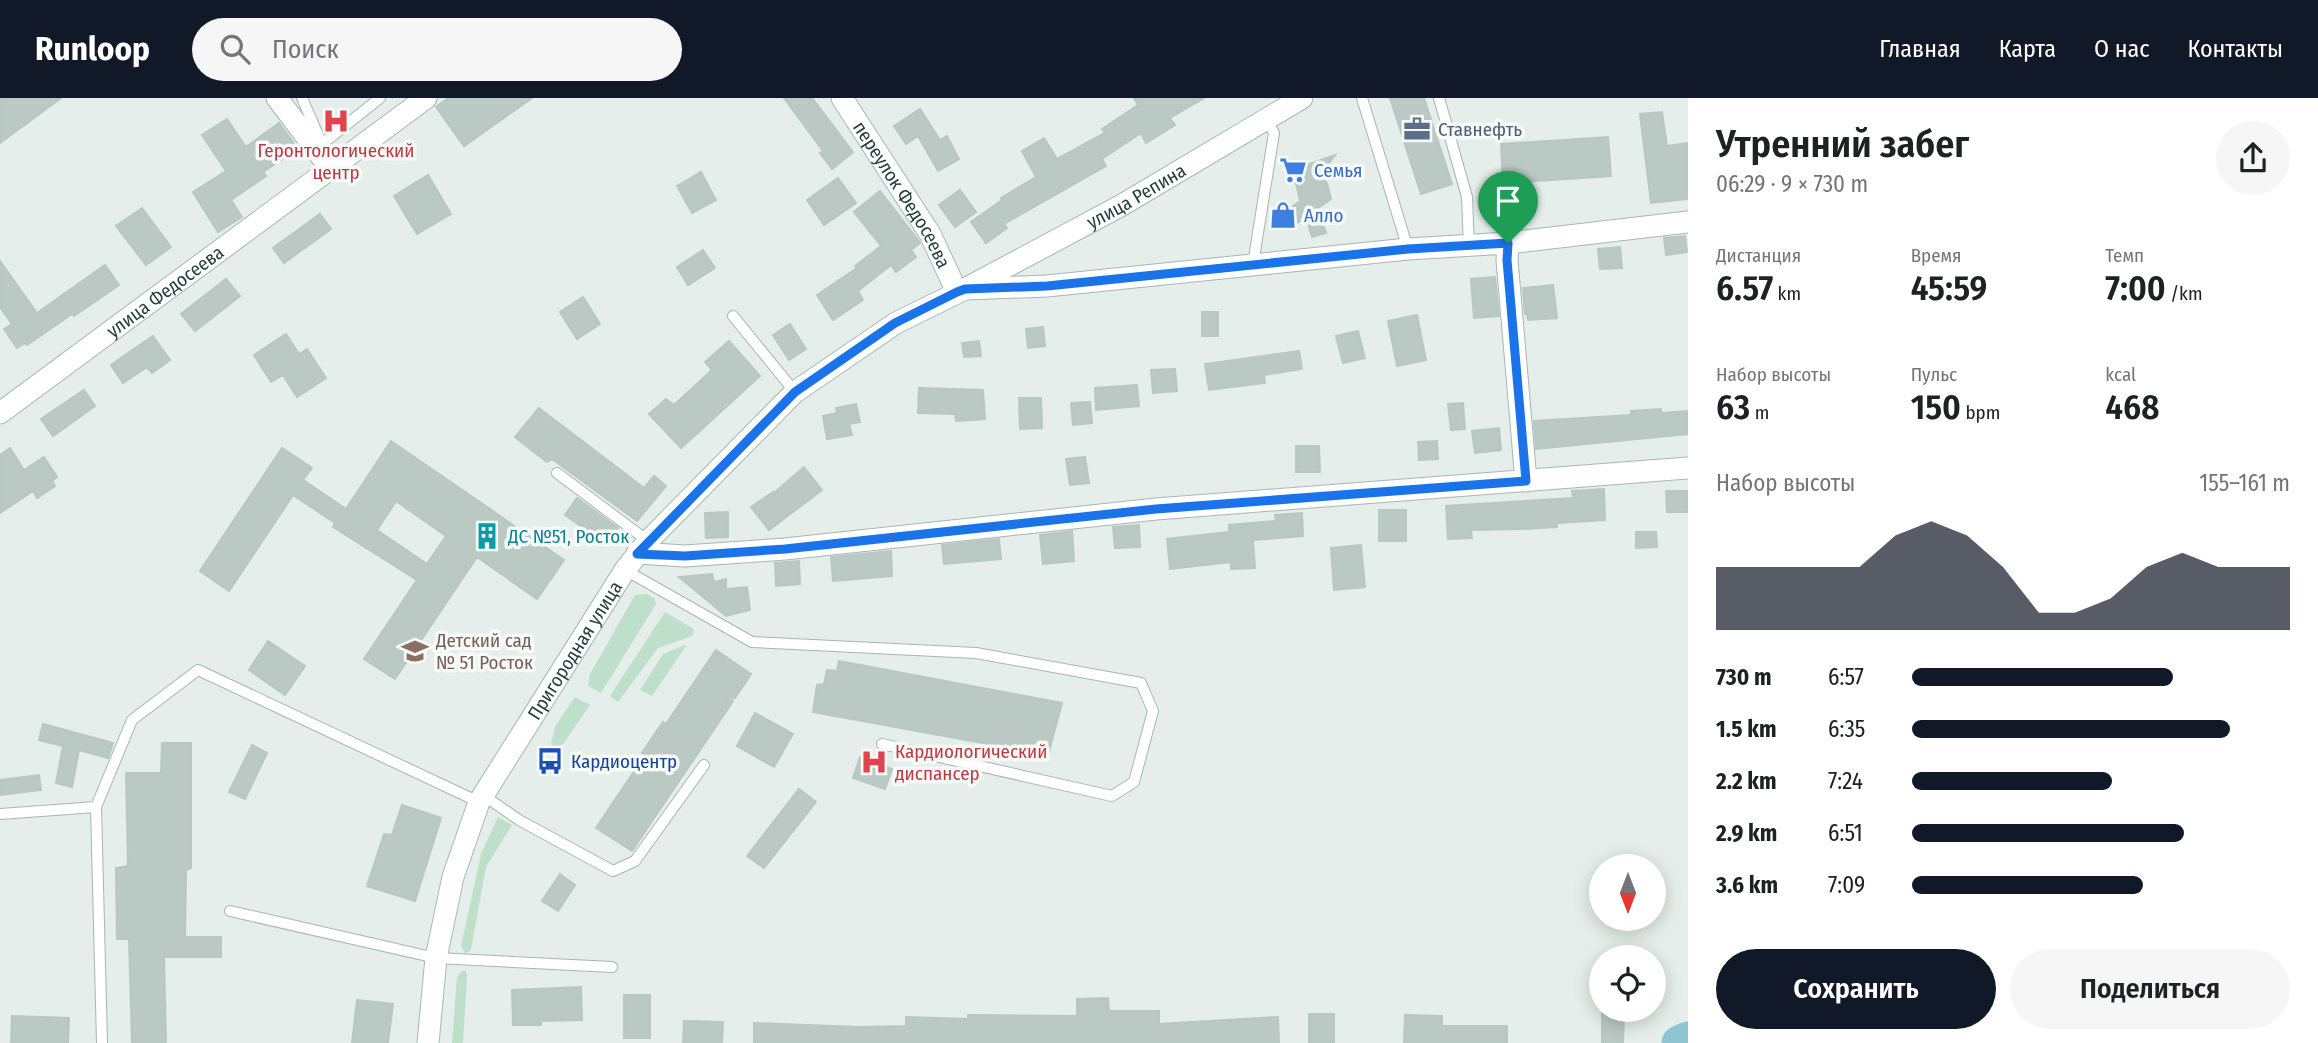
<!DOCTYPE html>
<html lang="ru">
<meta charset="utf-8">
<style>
:root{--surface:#fff;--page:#f6f6f6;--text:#202124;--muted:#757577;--accent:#111827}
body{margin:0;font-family:"Fira Sans Condensed",sans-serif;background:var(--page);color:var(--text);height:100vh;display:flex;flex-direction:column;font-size:26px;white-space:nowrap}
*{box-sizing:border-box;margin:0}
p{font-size:23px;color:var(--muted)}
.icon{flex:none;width:38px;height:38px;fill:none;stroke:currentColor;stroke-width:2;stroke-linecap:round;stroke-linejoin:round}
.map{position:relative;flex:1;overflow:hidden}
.panel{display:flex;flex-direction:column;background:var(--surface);width:630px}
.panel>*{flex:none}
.needle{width:46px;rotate:180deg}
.tools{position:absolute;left:1589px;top:756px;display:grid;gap:14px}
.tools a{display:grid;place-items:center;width:77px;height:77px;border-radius:50%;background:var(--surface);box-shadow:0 4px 18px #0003;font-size:35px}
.pin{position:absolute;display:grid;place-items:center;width:60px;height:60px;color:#fff;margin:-72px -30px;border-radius:50% 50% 50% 0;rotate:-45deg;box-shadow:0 0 7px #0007}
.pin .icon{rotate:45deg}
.round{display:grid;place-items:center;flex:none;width:74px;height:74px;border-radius:37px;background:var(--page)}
.summary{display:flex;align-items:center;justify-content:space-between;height:119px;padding:0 28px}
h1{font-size:38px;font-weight:600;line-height:52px}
.figures{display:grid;grid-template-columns:repeat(3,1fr);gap:10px;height:119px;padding:7px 28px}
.figures div{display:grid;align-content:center}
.figures b{font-size:35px;font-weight:600}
.figures small{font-size:19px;font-weight:400}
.figures p{font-size:19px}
.chart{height:196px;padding:14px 28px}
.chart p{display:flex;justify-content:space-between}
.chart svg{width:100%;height:126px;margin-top:7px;fill:var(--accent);opacity:.7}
.cta{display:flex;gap:14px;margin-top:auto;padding:14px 28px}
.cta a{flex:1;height:80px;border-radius:42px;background:var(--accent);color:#fff;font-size:28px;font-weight:600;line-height:80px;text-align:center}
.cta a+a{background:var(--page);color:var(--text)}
ul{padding:0 28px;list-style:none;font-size:23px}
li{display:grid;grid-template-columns:112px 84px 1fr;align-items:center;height:52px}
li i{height:18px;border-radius:9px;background:var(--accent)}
header{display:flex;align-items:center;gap:42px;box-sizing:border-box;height:98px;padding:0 35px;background:var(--accent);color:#fff}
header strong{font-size:33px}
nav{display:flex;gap:38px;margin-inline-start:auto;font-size:24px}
.search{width:490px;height:63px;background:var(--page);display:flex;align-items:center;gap:18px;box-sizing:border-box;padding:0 24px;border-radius:38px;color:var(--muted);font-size:26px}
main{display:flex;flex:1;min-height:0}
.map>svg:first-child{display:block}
.green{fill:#bedfc9}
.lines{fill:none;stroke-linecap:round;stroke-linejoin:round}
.river{stroke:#8dc5d3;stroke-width:35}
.building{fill:#bac9c4;stroke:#b7c8c2;stroke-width:2;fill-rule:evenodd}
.lane-casing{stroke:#a7b6b2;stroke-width:12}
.street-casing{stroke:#a7b6b2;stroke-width:23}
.secondary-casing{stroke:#a3bab3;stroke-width:23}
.lane{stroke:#fff;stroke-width:10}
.street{stroke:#fff;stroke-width:21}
.secondary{stroke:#fff;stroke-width:21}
.route-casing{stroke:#fff;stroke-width:14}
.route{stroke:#1a73e8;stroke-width:9}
.labels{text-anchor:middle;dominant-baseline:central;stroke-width:7;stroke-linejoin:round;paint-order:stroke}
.service-label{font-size:19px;fill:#4e5e75;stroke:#f6faf8;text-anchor:start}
.health-label{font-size:19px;fill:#be3a42;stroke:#f6faf8}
.shop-label{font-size:19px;fill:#366cbe;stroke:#f6faf8;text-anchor:start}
.street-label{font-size:19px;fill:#24403a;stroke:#f6faf8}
.culture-label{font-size:19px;fill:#0d838f;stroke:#f6faf8;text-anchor:start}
.education-label{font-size:19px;fill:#785e54;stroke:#f6faf8;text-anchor:start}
.transit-label{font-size:19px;fill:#164399;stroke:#f6faf8;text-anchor:start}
</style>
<header>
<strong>Runloop</strong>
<div class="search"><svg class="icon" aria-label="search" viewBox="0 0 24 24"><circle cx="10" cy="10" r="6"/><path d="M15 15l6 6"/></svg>Поиск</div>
<nav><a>Главная</a><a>Карта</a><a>О нас</a><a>Контакты</a></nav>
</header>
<main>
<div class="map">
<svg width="1688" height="945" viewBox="0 0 1688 945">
<rect width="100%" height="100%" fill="#e5eeea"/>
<path class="green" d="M647 496 655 501 656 506 601 595 588 588 590 576 635 497Z
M665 514 694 531 692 538 658 550 618 604 610 598Z
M685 547 686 548 652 598 640 592 663 556Z
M575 599 590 607 563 646 555 650 551 646 555 629Z
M498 719 512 727 486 769 471 851 469 854 465 855 461 848 481 756Z
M462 873H466L467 877 463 945H452L457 879Z"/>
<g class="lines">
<path class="river" d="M1679 945 1688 941"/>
</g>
<path class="building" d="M0 0H61L0 45Z
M448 0H532L464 48 436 9Z
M784 0H812L853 54 832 71 820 55 823 53Z
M1134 0H1204L1170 20 1175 27 1146 45 1141 35 1102 61 1106 68 1004 126 1007 130 986 145 971 124 1002 102 1001 100 1036 79 1022 53 1044 40 1057 61 1105 35 1102 31 1138 7Z
M1390 0H1424L1452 86 1421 96Z
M920 11 940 42 947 38 959 61 938 73 918 38 906 46 894 28Z
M1662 14 1667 48 1688 45V101L1651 105 1640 16Z
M227 21 246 49 279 25 298 51 263 74 266 78 231 102 242 119 218 134 193 94 226 73 202 37Z
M1608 39 1611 78 1503 85 1501 46Z
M1335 57 1320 78 1327 85 1331 101 1318 110 1326 135 1312 139 1306 119 1288 131 1278 119 1300 103 1293 72Z
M701 74 716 102 692 115 677 88Z
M428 77 451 116 417 136 394 98Z
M838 80 856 105 824 127 807 102Z
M960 92 976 114 955 129 939 107Z
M880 93 918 142 920 145 911 152 916 159 896 174 891 167 858 193 863 202 833 222 817 197 857 170 855 168 881 148 854 114Z
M142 110 171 149 146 167 116 128Z
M320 116 331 131 284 165 273 150Z
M1685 138 1687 154 1666 157 1664 140Z
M1620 149 1622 170 1600 171 1598 151Z
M703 152 715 170 688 187 677 169Z
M0 163 37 215 105 167 119 187 74 218 72 216 27 247 25 245 17 250 4 231 12 226 0 209Z
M1495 179 1499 218 1474 220 1471 181Z
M226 181 240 198 195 233 181 216Z
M1553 187 1557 220 1528 222 1527 216H1525L1523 190Z
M583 199 600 226 577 241 560 214Z
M1202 214H1218V238H1202Z
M1417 217 1426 262 1397 268 1388 223Z
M790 226 806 251 789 262 773 237Z
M1043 229 1045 248 1028 250 1026 231Z
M1358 233 1365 260 1343 265 1336 238Z
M286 236 299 256 307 251 326 280 297 299 283 277 271 284 254 257Z
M153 238 170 262 152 275 147 269 123 285 111 267Z
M729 243 760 278 681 350 649 316 666 301 674 307 712 272 705 264Z
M979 243 981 258 964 259 962 245Z
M1299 253 1302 271 1264 277 1265 285 1209 292 1205 266Z
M1175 271 1177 293 1153 295 1151 272Z
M1137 287 1139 308 1096 312 1095 290Z
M919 290 983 292 985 321 956 323 955 316 918 315Z
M84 292 95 308 53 338 41 321Z
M1019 300H1041L1042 330 1020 331Z
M1090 304 1092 325 1073 327 1071 305Z
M1463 305 1465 331 1451 332 1448 306Z
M856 306 860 324 849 326 852 337 827 341 823 318 837 315 836 310Z
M539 310 644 390 654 378 666 388 637 423 552 361 547 364 515 339Z
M1661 311V315L1688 313V336L1536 351 1534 323 1631 317V313Z
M1499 330 1501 352 1475 355 1472 333Z
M391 343 564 462 537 501 477 459 395 581 364 561 417 482 333 429 335 425 293 397 229 493 200 473 282 350 312 370 303 382 346 411ZM396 403 446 438 427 466 377 432Z
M1437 343 1438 361 1419 362 1418 344Z
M1296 348H1319L1320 374H1296Z
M10 350 24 372 44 359 57 379 52 383 55 388 37 400 33 393 0 415V357Z
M1085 359 1089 385 1070 387 1066 361Z
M804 369 822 392 769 432 751 409 773 394 774 395Z
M1604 391 1605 422 1557 425V429L1522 431 1471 432 1472 440 1448 441 1446 408 1573 400 1572 393Z
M1666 393H1688V414H1667Z
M577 400 618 430 607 446 565 417Z
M1379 412H1406V443H1379Z
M728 414V439L706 440 705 415Z
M1302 415 1303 438 1253 442 1255 470 1231 471V464L1170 471 1167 441 1229 434V427L1276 423 1275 417Z
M1139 427 1140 449 1115 450 1113 429Z
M1072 433 1074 463 1043 466 1040 437Z
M1636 434H1656L1657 449 1636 450Z
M999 441 1001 461 944 466 942 447Z
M1361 447 1365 489 1334 492 1331 450Z
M891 453 892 478 833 483 831 459Z
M799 463 800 486 776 488 775 465Z
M712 476 714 484 726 481V491L747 489 750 512 726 518 679 479Z
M268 543 305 568 285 597 249 572Z
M716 552 751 576 735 600 722 597 733 603 632 753 596 730 645 657 642 655 663 624 666 626Z
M839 563 1062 605 1048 657 813 614 817 587 824 586 827 572 837 573Z
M755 615 793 636 774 669 737 648Z
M43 626 113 645 108 660 79 652 72 689 56 685 63 648 39 642Z
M162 645H191V770L186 772 185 839H221V859H164L166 944 132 945 129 841H117L116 770 128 768 126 675H161Z
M252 647 267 655 245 701 229 694Z
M860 659 892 671 885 691 853 680Z
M39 677 41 692 0 697V682Z
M799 691 816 704 764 770 747 758Z
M402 707 441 720 415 803 367 788 384 736 392 737Z
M560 776 575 787 558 813 542 803Z
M581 889 582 922 541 923V927H513L512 892Z
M624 897H650V940H624Z
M1108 900 1109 913H1159V926L1278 919 1279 945H754V925L858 929 906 928V919L968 921V917L1077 918V901Z
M357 902 393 906 388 945H352Z
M1309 916H1334V945H1309Z
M1602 916H1624L1623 945H1602Z
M1405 917 1442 918V928H1507V945H1404Z
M12 918 69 920 68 945H11Z
M684 923 723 924 722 945H683Z"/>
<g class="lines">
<defs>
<path id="lane" d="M302 0 322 46 380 0
M1362 0 1408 151
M1439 0 1467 99 1469 149
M1253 166 1274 35 1267 22
M733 218 795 294
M557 375 648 443
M625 472 752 544 976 555 1141 585 1153 613 1134 684 1112 698 882 646
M483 697 519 722 613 773 635 763 704 667
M0 716 96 709
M230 813 436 860 612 869
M102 945 96 709 132 622 198 572 479 704"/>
<g id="street">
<path d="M277 0 330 70"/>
<path d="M1508 145 1507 162 1526 383"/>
<path d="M965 191 1047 188 1408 151 1508 145 1688 124"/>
<path id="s1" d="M0 315 426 0"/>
<path d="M637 455 685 458 785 451 1156 411 1688 370"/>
</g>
<g id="secondary">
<path id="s2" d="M842 0 930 136 957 194"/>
<path id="s3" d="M428 945 436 860 453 779 479 704 625 472 648 443 795 294 896 225 965 191 1122 107 1302 0"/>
</g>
</defs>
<use href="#lane" class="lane-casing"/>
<use href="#street" class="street-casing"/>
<use href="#secondary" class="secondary-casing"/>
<use href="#lane" class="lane"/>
<use href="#street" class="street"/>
<use href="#secondary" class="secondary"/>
</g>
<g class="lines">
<defs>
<path id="route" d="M1508 145 1507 162 1526 383 1156 411 785 451 685 458 637 456 795 294 895 225 957 194 965 191 1047 188 1408 151Z"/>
</defs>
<use href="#route" class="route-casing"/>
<use href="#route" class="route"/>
</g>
<defs>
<symbol id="hospital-bare" viewBox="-9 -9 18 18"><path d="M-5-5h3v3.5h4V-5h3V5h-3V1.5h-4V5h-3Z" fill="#e0444e" stroke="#f6faf8" stroke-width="2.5" paint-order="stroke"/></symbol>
<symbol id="office-bare" viewBox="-9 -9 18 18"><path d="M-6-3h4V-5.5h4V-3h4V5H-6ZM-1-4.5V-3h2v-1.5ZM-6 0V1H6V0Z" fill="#5c6f8a" stroke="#f6faf8" stroke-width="2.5" paint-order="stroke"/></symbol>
<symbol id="supermarket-bare" viewBox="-9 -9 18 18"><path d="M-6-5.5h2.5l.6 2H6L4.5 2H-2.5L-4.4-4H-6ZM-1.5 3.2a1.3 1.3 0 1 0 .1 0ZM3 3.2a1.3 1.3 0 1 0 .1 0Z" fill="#3f7fe0" stroke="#f6faf8" stroke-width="2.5" paint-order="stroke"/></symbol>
<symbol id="shop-bare" viewBox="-9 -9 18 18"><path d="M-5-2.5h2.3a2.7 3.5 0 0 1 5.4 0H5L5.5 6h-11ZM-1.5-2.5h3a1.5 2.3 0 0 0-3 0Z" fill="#3f7fe0" stroke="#f6faf8" stroke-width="2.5" paint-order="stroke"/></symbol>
<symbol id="building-bare" viewBox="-9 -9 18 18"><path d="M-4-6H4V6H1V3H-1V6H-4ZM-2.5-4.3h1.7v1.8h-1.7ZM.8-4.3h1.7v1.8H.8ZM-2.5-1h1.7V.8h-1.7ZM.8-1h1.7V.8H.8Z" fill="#0f9aa8" stroke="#f6faf8" stroke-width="2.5" paint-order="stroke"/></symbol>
<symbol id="school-bare" viewBox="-9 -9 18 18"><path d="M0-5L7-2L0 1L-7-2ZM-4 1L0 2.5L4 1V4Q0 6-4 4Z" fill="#8d6e63" stroke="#f6faf8" stroke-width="2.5" paint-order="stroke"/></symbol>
<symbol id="bus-bare" viewBox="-9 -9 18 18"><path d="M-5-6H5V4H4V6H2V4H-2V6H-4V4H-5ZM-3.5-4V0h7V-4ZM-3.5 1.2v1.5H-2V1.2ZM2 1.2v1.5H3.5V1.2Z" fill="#1a4fb4" stroke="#f6faf8" stroke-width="2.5" paint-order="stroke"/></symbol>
</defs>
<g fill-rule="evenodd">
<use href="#hospital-bare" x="317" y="4" width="38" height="38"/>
<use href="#office-bare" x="1398" y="12" width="38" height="38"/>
<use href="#supermarket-bare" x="1274" y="53" width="38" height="38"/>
<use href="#shop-bare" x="1264" y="98" width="38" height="38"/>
<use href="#building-bare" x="468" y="419" width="38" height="38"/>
<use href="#school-bare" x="396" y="534" width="38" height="38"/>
<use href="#bus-bare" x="531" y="644" width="38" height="38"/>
<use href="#hospital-bare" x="855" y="645" width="38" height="38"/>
</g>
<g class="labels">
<g class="service-label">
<text x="1438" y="31">Ставнефть</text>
</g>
<g class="health-label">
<text x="336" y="52">Геронтологический<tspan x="336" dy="22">центр</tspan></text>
<text x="895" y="653" text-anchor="start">Кардиологический<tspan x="895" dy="22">диспансер</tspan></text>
</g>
<g class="shop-label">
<text x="1314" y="72">Семья</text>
<text x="1304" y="117">Алло</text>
</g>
<g class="street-label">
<text stroke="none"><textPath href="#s2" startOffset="114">переулок Федосеева</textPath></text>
<text stroke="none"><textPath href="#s3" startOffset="1162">улица Репина</textPath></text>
<text stroke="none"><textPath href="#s1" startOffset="205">улица Федосеева</textPath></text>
<text stroke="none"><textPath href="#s3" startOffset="427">Пригородная улица</textPath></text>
</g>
<g class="culture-label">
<text x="508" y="438">ДС №51, Росток</text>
</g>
<g class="education-label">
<text x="436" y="542">Детский сад<tspan x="436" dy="22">№ 51 Росток</tspan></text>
</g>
<g class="transit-label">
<text x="571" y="663">Кардиоцентр</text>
</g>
</g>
</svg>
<div class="tools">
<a><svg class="needle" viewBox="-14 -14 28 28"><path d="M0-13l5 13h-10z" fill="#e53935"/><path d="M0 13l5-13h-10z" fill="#757577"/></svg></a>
<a><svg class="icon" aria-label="locate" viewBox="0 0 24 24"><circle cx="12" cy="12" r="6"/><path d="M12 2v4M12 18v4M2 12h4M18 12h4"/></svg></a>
</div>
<div class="pin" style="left:1508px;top:145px;background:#1e9e55"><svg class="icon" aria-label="arrive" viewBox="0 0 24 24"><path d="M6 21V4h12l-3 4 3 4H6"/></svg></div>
</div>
<section class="panel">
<div class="summary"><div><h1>Утренний забег</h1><p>06:29 · 9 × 730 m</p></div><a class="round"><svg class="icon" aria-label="share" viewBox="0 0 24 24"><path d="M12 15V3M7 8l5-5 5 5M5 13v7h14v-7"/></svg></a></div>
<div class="figures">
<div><p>Дистанция</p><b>6.57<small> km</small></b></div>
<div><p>Время</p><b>45:59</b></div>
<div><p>Темп</p><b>7:00<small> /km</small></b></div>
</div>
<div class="figures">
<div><p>Набор высоты</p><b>63<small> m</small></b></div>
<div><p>Пульс</p><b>150<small> bpm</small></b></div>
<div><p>kcal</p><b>468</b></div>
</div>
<div class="chart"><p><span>Набор высоты</span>155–161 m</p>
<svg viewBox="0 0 160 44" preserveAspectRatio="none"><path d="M0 44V22L10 22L20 22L30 22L40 22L50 11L60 6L70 11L80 22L90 38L100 38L110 33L120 22L130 17L140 22L150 22L160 22V44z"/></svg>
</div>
<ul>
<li><b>730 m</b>6:57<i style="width:69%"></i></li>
<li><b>1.5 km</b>6:35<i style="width:84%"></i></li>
<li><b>2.2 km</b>7:24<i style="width:53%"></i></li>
<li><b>2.9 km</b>6:51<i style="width:72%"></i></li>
<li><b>3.6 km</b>7:09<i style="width:61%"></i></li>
</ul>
<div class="cta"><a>Сохранить</a><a>Поделиться</a></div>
</section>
</main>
